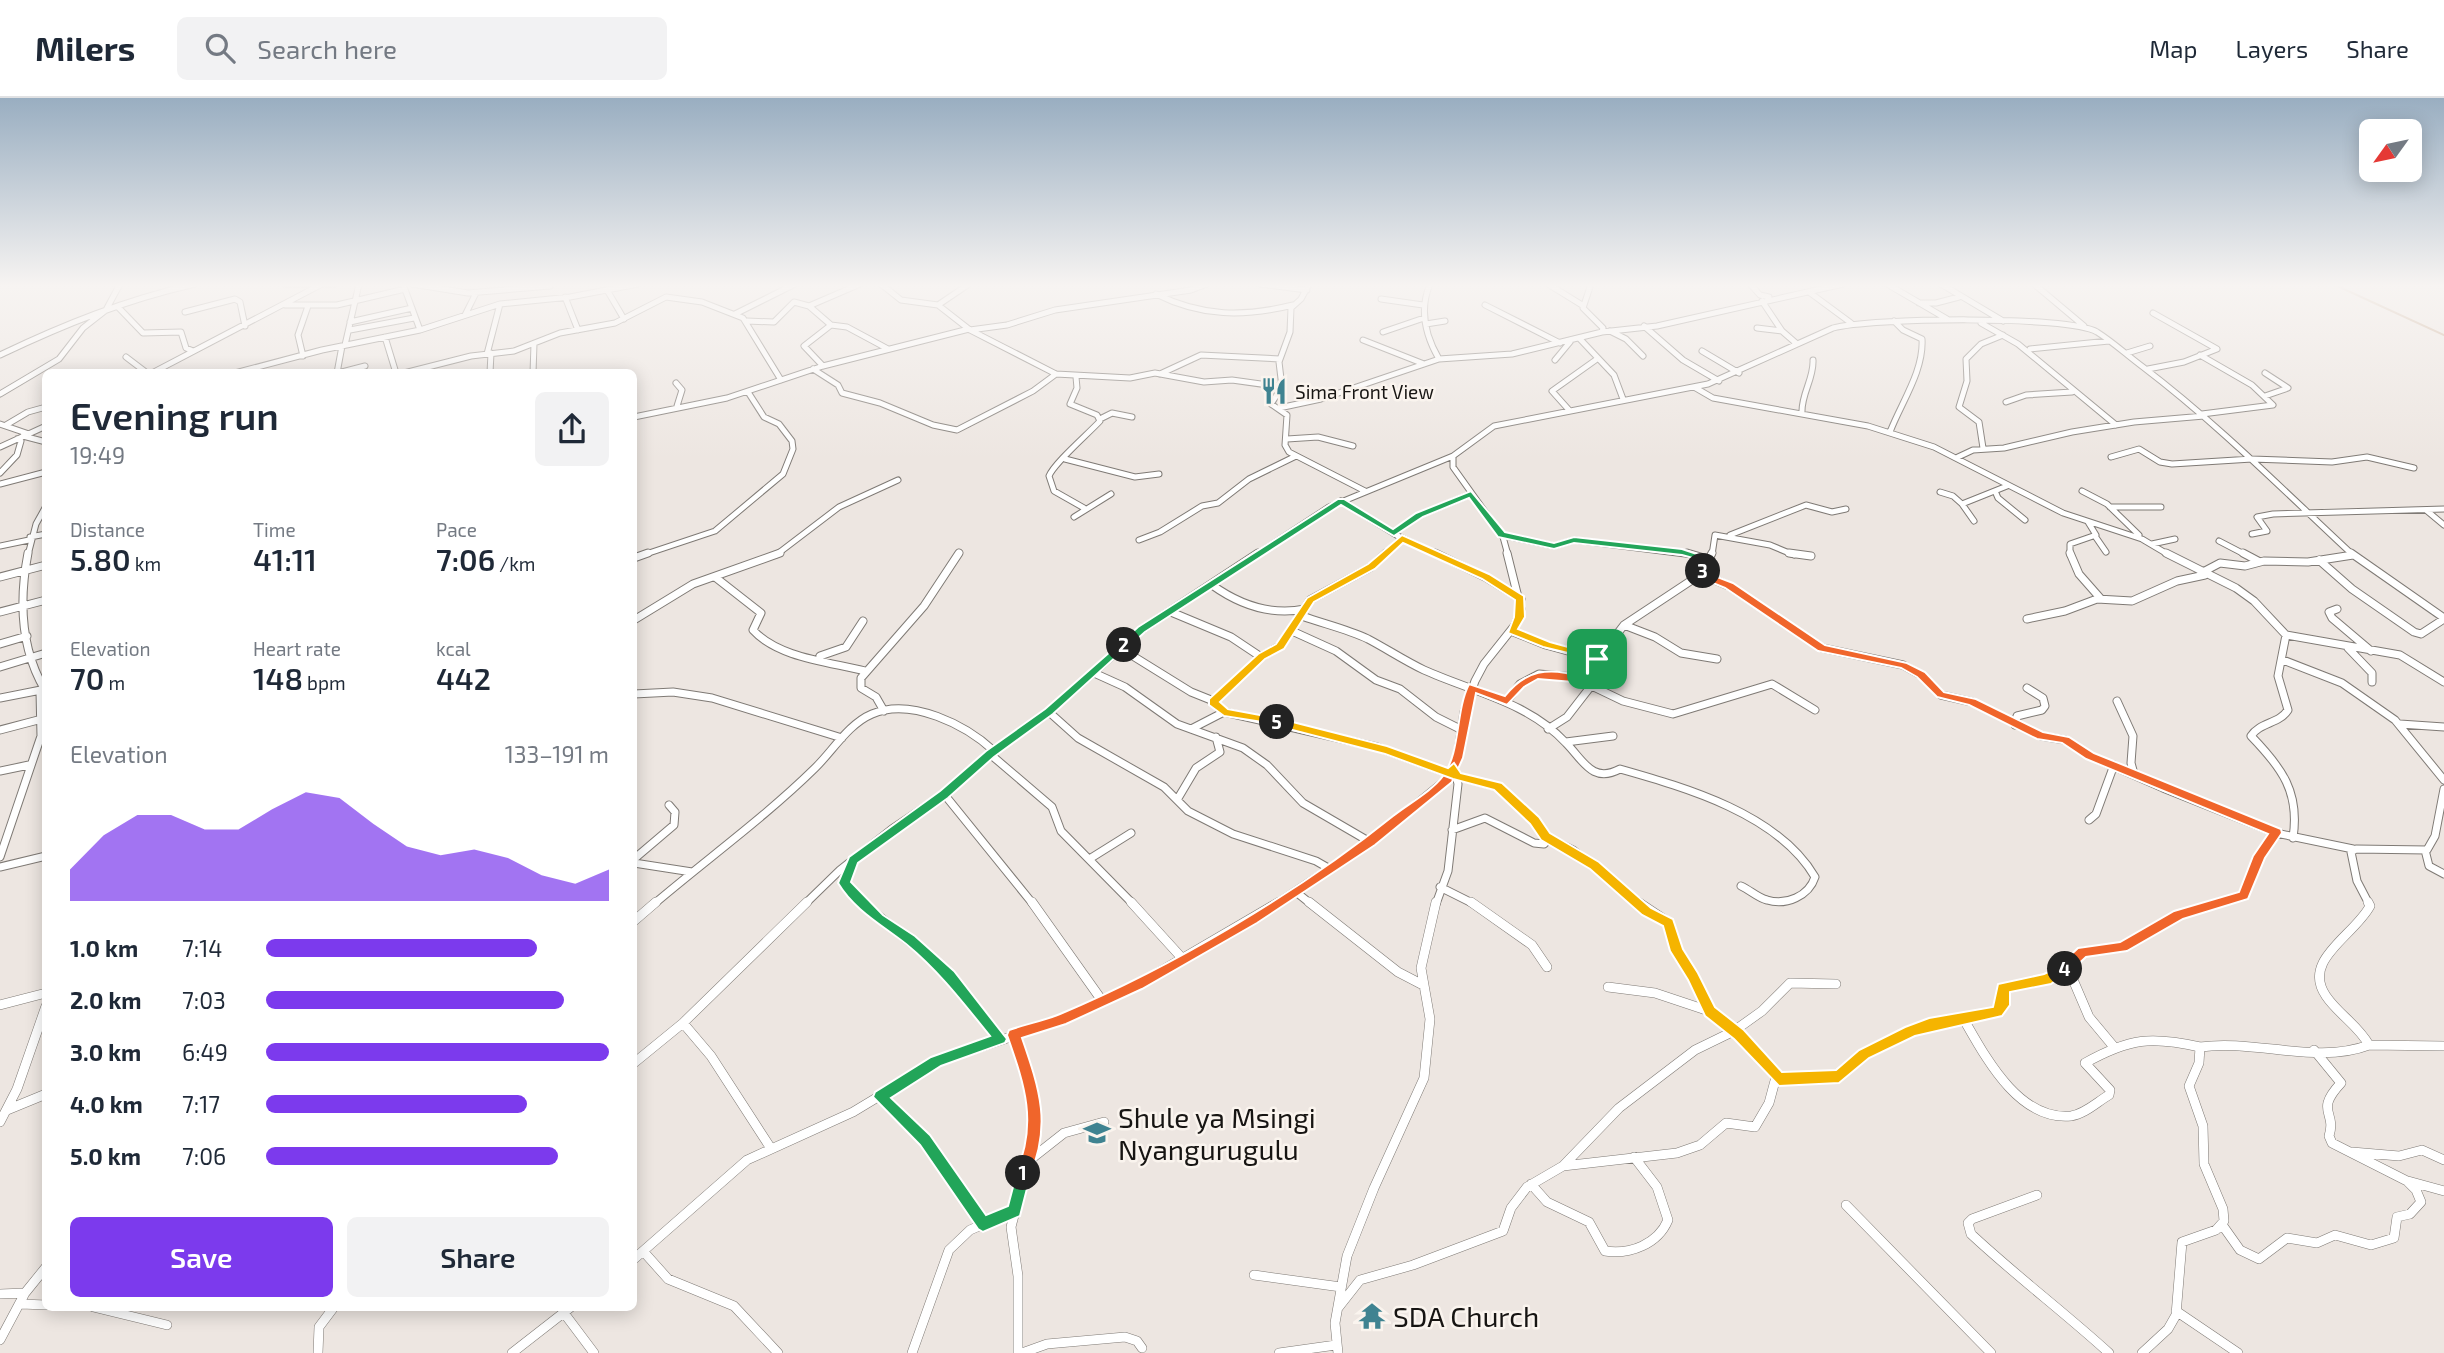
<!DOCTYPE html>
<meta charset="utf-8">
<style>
:root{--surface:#fff;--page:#f2f2f3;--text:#1f2937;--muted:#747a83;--line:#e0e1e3;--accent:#7c3aed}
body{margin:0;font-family:"Exo 2",sans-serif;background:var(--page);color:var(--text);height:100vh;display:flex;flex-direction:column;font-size:26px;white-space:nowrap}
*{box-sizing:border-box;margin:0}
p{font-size:23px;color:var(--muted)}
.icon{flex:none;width:38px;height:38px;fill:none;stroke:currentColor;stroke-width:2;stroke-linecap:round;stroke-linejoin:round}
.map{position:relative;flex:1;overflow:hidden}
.details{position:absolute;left:42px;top:271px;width:595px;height:942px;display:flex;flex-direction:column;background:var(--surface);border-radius:10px;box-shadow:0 4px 18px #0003}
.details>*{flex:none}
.needle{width:46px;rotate:237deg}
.tools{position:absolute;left:2359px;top:21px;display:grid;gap:14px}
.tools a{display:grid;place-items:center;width:63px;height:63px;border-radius:10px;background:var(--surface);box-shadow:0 4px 18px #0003;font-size:35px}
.pin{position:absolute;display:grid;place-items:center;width:60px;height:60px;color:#fff;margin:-30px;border-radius:14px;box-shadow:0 4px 10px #0006}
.km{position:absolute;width:35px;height:35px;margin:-18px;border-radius:50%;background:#222;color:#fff;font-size:19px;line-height:35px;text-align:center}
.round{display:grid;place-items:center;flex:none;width:74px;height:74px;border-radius:10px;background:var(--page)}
.headline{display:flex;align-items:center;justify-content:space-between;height:119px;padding:0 28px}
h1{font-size:38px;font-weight:600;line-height:52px}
.stats{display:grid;grid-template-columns:repeat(3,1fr);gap:10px;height:119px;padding:7px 28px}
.stats div{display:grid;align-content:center}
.stats b{font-size:30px;font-weight:600}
.stats small{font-size:19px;font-weight:400}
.stats p{font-size:19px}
.chart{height:196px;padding:14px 28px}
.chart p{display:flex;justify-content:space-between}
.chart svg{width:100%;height:126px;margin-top:7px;fill:var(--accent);opacity:.7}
.action{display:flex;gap:14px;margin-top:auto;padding:14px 28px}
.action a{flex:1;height:80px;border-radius:10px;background:var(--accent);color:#fff;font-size:28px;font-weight:600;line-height:80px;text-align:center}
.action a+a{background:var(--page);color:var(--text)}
ul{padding:0 28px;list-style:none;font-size:23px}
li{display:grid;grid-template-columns:112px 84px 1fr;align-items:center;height:52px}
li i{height:18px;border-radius:9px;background:var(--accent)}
header{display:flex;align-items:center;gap:42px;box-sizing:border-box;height:98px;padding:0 35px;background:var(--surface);border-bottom:2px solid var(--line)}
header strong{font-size:33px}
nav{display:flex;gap:38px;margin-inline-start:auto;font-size:24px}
.search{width:490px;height:63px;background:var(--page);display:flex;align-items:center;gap:18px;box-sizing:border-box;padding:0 24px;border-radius:10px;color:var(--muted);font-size:26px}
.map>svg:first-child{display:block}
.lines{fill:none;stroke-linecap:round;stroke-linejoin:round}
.stream{stroke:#c4a487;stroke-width:2}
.minor-far2-casing{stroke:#7f7a75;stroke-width:7}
.minor-far1-casing{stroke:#7f7a75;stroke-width:9}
.minor-casing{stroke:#7f7a75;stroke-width:10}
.minor-far2{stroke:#fff;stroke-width:5}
.minor-far1{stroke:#fff;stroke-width:7}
.minor{stroke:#fff;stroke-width:9}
.split-1{fill:#f0652b;stroke:#fff;stroke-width:2}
.split-2{fill:#22a559;stroke:#fff;stroke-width:2}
.split-3{fill:#22a559;stroke:#fff;stroke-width:2}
.split-4{fill:#f0652b;stroke:#fff;stroke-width:2}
.split-5{fill:#f5b400;stroke:#fff;stroke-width:2}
.split-6{fill:#f5b400;stroke:#fff;stroke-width:2}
.labels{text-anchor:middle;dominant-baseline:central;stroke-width:5;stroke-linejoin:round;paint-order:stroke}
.far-poi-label{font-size:19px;fill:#171513;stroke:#faf4ee;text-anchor:start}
.near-poi-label{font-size:28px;fill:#171513;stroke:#faf4ee;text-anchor:start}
</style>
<header>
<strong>Milers</strong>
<div class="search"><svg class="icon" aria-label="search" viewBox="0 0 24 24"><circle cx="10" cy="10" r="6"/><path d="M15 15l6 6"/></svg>Search here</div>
<nav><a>Map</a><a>Layers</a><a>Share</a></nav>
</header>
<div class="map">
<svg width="2444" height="1255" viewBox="0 0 2444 1255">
<rect width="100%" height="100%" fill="#ede6e1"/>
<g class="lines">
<path class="stream" d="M2333 186 2444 237"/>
<defs>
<path id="minor-far2" d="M284 186H335
M403 186 420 232
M412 186 468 195 550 188
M881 186 901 202 938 207 970 232 1056 276 1130 280 1155 275 1204 284 1232 282 1282 289
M1260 186 1307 192
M1309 186 1301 201 1291 210 1290 234 1279 264 1282 289 1271 306 1287 317 1285 347 1289 354 1365 393
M1430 186C1419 212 1425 237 1439 261
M1548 186 1582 207
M1591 186 1583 210 1603 230 1602 234
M1750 186 1760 197 1769 199
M1887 186 1947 221
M1941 186 2003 223
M2034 186 2084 228
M607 192 624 221
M1809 194 1851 225
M1156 196C1202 219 1244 219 1293 207
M565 199 578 232
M1381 201 1423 207
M1762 203 1782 233 1797 246
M1919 205H1936L1959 199
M285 207H337L405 191
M938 207 969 186
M1485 207 1560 245
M809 208 860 186
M118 209 143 235 181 234 186 250 193 253
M185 214 235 201 240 204 245 228
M735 216 795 186
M465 217 476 195
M747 223 774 224 794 204 809 208 831 227 804 248 823 268
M350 224 412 210
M1981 225 2018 246 2116 327
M1426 226 1445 223
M831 227 847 229 888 251
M1644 228 1683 262 1719 283
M1757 230 1782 233
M350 232 414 220
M970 232 1007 227 1055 212 1191 192 1207 186
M1610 233 1626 241 1643 258
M1383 234 1424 220
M385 239 396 275
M1579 240 1614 277 1623 301
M1363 242 1424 266
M345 247 359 186
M2030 251 2109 243
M1702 253 1739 275
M2127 255 2150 248
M487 256 500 206
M0 257C65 226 125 202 195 186
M2200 257 2252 287 2273 307 2202 316
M303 258 298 237 308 208
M126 259 147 275
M1555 262 1570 244
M813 271 838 287 842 295 880 305 933 327 957 332 1033 293 1056 276
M2148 271 2184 264 2217 251 2153 215
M152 275 322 186
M235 275 322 252 420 232 500 206 570 199 638 186
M337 275 342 248
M338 275 365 268
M404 275 471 258 514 253 560 235 615 225 666 199 702 204 743 220 781 282
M490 275 491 255
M533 275 534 246
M2265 275 2288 290 2265 298
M1160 276 1201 257 1280 261
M1076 279 1077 290 1070 306 1097 317 1100 323C1088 336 1054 365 1049 378L1054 393 1084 410
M676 285 682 292 677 308
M1694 289 1713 300 1868 328 1934 349 2063 415 2142 441 2169 457
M0 296 59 261 83 230 106 212 120 186
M2006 304 2026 297 2072 294
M1279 310 1321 301 1439 261 1512 256 1602 234 1657 228 1843 186
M1569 312 1552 293 1597 261
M1802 315C1801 296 1814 281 1813 262
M634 319 727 300 823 268 969 231
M1100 321 1112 315 1132 319
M0 326 29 336
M6 327 28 314 46 309
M1890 334C1901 305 1924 273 1922 241L1903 232 1894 223
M23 338 46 344
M1287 341 1318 339 1353 348
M0 349 46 328
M1983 350 1979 324 1959 309 1967 283 1966 261 1981 246 2003 237
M1958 359 1973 352 2004 350 2072 334 2134 324 2204 318
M2111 359 2139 351 2160 364 2172 366 2252 361 2332 364 2367 359 2414 370
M1065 361 1135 379 1159 376
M0 375 17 357 21 343 17 341
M0 386 46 374
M1995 393 1998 400 2025 422
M2082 393 2107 406 2139 437
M1940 394 1953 398 1962 406
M1341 403 1398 438 1438 457
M2110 409H2161
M2426 412 2444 427
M1074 419 1111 396
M1974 423 1962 406 2007 388
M1393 435 1420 417 1471 396
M2252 436 2267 433 2257 419 2273 416 2444 411
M1501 437 1554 448 1574 442 1693 457
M1730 437 1806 407 1832 414 1846 411
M2095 438 2106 454
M30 439 46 436
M1139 442 1160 434 1202 408 1218 405 1249 381 1296 358
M2219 443 2246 457
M2152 446 2175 441
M0 448 29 442
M28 457 36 426 46 408
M643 457 715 433 783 376 793 351 792 343 779 326 764 319 748 294
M776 457 839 409 898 382
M1256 457 1329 409 1453 358
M1384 457 1402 440
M1508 457 1503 439 1453 369V358L1494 328 1708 286 1833 230C1869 220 2068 217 2097 234 2113 244 2128 258 2143 269 2218 326 2284 393 2353 457
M1712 457 1715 437 1770 447 1794 457
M2070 457V446L2096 437 2088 424"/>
<path id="minor-far1" d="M28 455C19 502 20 550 45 592
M1435 455 1485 479 1521 501
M1687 455 1711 462
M1789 455 1811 458
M2070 455 2079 476 2101 501
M2166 455 2236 490 2254 503 2286 537 2400 557 2444 584
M2243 455 2260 464
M2351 455 2444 520
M634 460 648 455
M2319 462 2352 491 2414 534 2421 536 2444 521
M2201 475 2220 465 2245 468 2264 463 2308 464 2353 457
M1701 476 1729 488 1822 550 1903 567 1921 577 1941 597 1972 604 2041 638 2065 642 2090 658 2163 690 2276 735 2353 751
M0 479 46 467
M715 479 761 515 753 532C778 560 830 564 865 573
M1212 487C1240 507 1270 518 1305 511
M2337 511 2329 514 2332 520 2371 553
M0 514 46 502
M1171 514 1231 539 1261 559
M1302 518C1324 526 1347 531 1368 541 1387 551 1405 563 1424 572 1473 594 1528 604 1566 645 1583 662 1592 686 1620 671 1687 690 1778 716 1815 779 1809 798 1786 808 1767 802 1758 800 1750 792 1741 788
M2027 521 2065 513 2097 501 2132 503 2177 483 2205 477
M634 522 693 486 780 455
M1624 527 1655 539 1681 555 1717 561
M1292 533 1336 553 1376 582 1400 591 1436 619 1462 632
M1511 533 1546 547 1597 561
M2286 537 2278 578 2288 612C2279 626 2260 624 2251 638 2282 670 2300 694 2293 740
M0 546 27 538
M1120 550 1191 594 1211 602 1224 614 1377 649 1451 676
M2348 550 2372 575V584
M820 558 846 549 863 523
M2283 562 2342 585 2395 622 2444 682
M0 569 46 555
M1094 575 1125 589 1177 626 1243 650 1267 667 1303 705 1370 744
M1581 583 1624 527 1701 476 1712 455
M634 596 673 594 712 600 842 640
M0 600 41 592
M1507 603 1520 586 1539 576 1573 579 1623 603 1673 616 1772 586 1815 612
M2117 603 2133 638 2131 665 2134 676
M1213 604 1261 559 1280 548 1310 502 1371 469 1386 455
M884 613 876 599 861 590V580L924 508 959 455
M1049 614 1078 640 1164 689 1188 713 1233 736 1316 763 1330 771
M2400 626 2444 629
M2015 627 2017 618 2042 612 2045 608 2043 600 2027 590
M1191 631 1224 614
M1548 631 1567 619 1591 588
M0 632 38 622
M1566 644 1613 638
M990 656 1052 709 1061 733 1133 806
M0 673 29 667
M1457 678 1498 689 1535 723 1546 739 1573 752 1640 806
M944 696 1033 806
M1177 702 1196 670 1220 654 1216 639
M2089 722 2096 716 2114 667
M1452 732 1485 720 1534 745 1544 746 1549 741
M2425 752 2429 768 2444 776
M0 759 41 638 40 593
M1091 760 1131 735
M634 761 674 727 675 714 669 707
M853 763 844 785 863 806
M634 765 692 774
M0 769 46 758
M1440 789 1474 806
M1296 794 1311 806
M654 806C707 761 765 719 814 671 832 654 848 626 872 616 911 599 966 627 994 653
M805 806 840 772 892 731 944 696 990 656 1049 614 1141 532 1258 455
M1276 806 1370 744 1447 681 1457 660 1464 614 1475 583 1484 566 1515 527 1521 511 1507 455
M1436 806 1448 773 1458 686 1455 674
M2215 806 2244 797 2259 758 2276 735
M2369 806 2357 783 2351 754 2356 751 2427 752 2435 738 2444 691"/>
<path id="minor" d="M861 804 935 864 1000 941
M1032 804 1103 904
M1131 804 1181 859
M1309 804 1398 874 1423 887
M1471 804 1532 847 1547 869
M1638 804 1668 824 1676 853 1694 879 1710 913 1739 937 1779 981 1839 978 1864 956 1910 933 1929 926 1997 914 2004 905 2003 890 2046 881 2068 870
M634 823 656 804
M1608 889 1655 895 1709 913
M0 907 46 895
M1963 920C1985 958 2018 1023 2071 1018 2085 1016 2097 1004 2109 997L2110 992 2085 965C2130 940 2151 938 2200 949
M683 925 711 958 770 1049
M1014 937 1033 995 1037 1028 1011 1129 1018 1178V1255
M2369 947 2444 948
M2114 949 2089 919 2068 870 2082 854 2122 849 2179 817 2221 804
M634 965 683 925 807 804
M880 999 925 1042 983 1126
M7 1012 46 996
M0 1024 17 991 46 908
M2352 1054 2399 1058 2422 1052 2444 1062
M1031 1061 1064 1035 1104 1024
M1563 1068 1677 1055 1700 1047 1726 1025 1755 1029 1769 1005 1776 979
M2408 1083 2444 1093
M1531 1086 1547 1104 1589 1124 1605 1153C1630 1157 1658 1146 1668 1122L1657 1089 1634 1059
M2037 1097 1972 1121 1968 1125 1971 1136C2016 1178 2064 1214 2109 1255
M1846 1107 1991 1255
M2223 1128 2240 1152 2259 1161 2287 1140 2317 1145 2335 1137 2371 1147 2394 1140 2397 1119 2410 1116 2421 1104 2416 1092 2407 1083 2332 1045 2329 1038C2337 1013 2314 1014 2341 985L2314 952
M643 1153 668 1181 734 1208 778 1255
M634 1161 747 1062 853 1014 936 964 1061 922 1137 887 1279 804
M1254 1177 1341 1189
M0 1196 25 1195
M21 1206 46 1207
M93 1209 167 1227
M1338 1210 1360 1182 1413 1167 1503 1133 1511 1110 1527 1089 1563 1068 1619 1010 1695 952 1734 933 1762 913 1790 885 1836 886
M2176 1213 2238 1255
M564 1215 594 1255
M0 1242 25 1195 46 1169
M318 1255 319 1229 334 1209
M512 1255 571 1209
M912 1255 949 1152 970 1132 1014 1113
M1022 1255 1047 1246 1125 1239 1137 1243 1142 1250
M1279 1255 1336 1247
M1338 1255 1335 1225 1347 1158 1374 1090 1424 980 1430 921 1421 870 1436 804
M2142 1255 2168 1231 2176 1217 2182 1144 2216 1132 2224 1123 2223 1111 2204 1066 2203 1028 2189 988 2199 965 2200 949C2255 941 2317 967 2369 947 2358 927 2338 916 2326 898 2301 862 2354 838 2370 808L2368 804"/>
</defs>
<use href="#minor-far2" class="minor-far2-casing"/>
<use href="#minor-far1" class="minor-far1-casing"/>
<use href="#minor" class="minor-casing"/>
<use href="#minor-far2" class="minor-far2"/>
<use href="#minor-far1" class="minor-far1"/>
<use href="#minor" class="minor"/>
</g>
<linearGradient id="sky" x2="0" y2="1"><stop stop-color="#99aec1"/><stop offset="0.52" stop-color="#f7f4f2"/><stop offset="1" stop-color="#f7f4f2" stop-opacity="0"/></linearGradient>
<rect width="2444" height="361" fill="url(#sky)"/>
<path class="split-1" d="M1593 558 1602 561 1585 585 1538 581 1524 589 1507 607 1476 595 1463 660 1452 684 1375 747 1257 825 1142 891 1066 926 1022 940C1040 992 1052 1028 1029 1080H1018L1016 1075C1038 1024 1024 986 1007 937L1009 932C1026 926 1043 923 1060 916 1172 869 1299 794 1393 718 1408 706 1432 693 1443 678 1461 653 1455 614 1469 586L1505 598C1525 572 1549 569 1579 578Z"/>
<path class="split-2" d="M1120 545 1129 547 1053 616 994 659 948 700 858 765 851 784 883 817 915 838 954 873 1007 941 1005 945 941 968 891 1000 930 1037 986 1117 1008 1108 1018 1070H1029L1031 1075 1020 1118 983 1134 978 1131 920 1047 873 999 875 994 931 959 990 938C964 906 939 873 906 846 882 827 854 812 838 785L849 759 940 693 986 653 1045 611Z"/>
<path class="split-3" d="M1471 393 1505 434 1554 445 1574 439 1682 451 1715 462 1703 476 1698 473 1704 463 1682 457 1574 445 1554 451 1498 439 1469 400 1423 419 1394 438 1341 407 1145 534 1127 550 1118 547 1138 529 1338 401H1344L1393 431 1416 415Z"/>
<path class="split-4" d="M1700 471H1707V475L1733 485 1825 547 1907 565 1925 574 1944 594 1976 601 2043 634 2069 639 2094 655 2281 731 2282 735 2265 760 2248 801 2183 821 2127 853 2086 859 2069 875H2060V867L2078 850 2120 844 2174 813 2239 794 2253 758 2268 736 2086 661 2062 645 2037 641 1969 607 1937 599 1917 579 1901 570 1818 553 1725 490 1698 479Z"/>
<path class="split-5" d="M1277 620 1387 648 1448 670 1454 665 1461 675 1502 685 1539 719 1550 735 1599 764 1651 810 1673 821 1683 851 1698 875 1715 909 1744 932 1782 974 1836 972 1859 952 1905 929 1929 920 1993 909 1998 886 2044 876 2065 866 2071 871 2051 886 2010 894V907L2002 918 1915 938 1869 960 1839 985 1779 988 1734 941 1705 918 1688 882 1670 853 1663 828 1642 817 1590 771 1541 742 1530 726 1494 692 1453 681 1385 656 1273 627V621Z"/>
<path class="split-6" d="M1402 437 1489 476 1524 498 1525 519 1518 531 1550 544 1601 558V563L1543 549 1508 535 1514 519 1515 502 1482 481 1403 445 1375 471 1314 504 1284 551 1265 561 1220 604 1228 611 1281 621V627L1224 618 1209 607V601L1258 556 1276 546 1307 500 1368 466Z"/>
<defs>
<symbol id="restaurant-bare" viewBox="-9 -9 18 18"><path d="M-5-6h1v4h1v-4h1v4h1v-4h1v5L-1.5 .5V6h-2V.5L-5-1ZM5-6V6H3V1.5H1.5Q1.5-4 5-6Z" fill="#3f8391" stroke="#faf4ee" stroke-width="2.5" paint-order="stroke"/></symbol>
<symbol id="school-bare" viewBox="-9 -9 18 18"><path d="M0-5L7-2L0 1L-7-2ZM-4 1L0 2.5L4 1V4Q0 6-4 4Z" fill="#3f8391" stroke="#faf4ee" stroke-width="2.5" paint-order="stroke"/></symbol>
<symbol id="temple-bare" viewBox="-9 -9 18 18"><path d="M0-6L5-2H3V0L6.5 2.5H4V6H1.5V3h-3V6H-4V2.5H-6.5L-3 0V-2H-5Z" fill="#3f8391" stroke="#faf4ee" stroke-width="2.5" paint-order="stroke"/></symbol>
</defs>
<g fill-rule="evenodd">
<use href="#restaurant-bare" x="1255" y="274" width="38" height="38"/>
<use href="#school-bare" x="1078" y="1016" width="38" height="38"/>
<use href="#temple-bare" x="1353" y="1199" width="38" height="38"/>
</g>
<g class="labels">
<g class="far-poi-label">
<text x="1295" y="293">Sima Front View</text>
</g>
<g class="near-poi-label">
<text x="1118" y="1019">Shule ya Msingi<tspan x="1118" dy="32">Nyangurugulu</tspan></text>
<text x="1393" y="1218">SDA Church</text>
</g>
</g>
</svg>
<div class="tools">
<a><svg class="needle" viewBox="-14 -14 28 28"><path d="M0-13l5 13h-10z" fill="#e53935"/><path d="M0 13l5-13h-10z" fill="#747a83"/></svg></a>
</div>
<div class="pin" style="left:1597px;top:561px;background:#1e9e55"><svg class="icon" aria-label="arrive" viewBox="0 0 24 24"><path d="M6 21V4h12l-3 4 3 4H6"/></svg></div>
<b class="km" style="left:1023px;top:1075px">1</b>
<b class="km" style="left:1124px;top:547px">2</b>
<b class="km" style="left:1703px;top:473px">3</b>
<b class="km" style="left:2065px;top:871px">4</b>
<b class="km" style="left:1277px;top:624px">5</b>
<section class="details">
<div class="headline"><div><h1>Evening run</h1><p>19:49</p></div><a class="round"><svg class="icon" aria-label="share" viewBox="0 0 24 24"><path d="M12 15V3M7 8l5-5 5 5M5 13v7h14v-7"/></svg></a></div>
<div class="stats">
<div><p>Distance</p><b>5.80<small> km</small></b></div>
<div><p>Time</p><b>41:11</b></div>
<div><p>Pace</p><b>7:06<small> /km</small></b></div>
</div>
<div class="stats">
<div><p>Elevation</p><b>70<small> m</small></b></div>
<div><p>Heart rate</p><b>148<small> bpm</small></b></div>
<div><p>kcal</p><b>442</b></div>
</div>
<div class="chart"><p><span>Elevation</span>133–191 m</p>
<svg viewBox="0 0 160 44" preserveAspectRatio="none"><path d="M0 44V33L10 21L20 14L30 14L40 19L50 19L60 12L70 6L80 8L90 17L100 25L110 28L120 26L130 29L140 35L150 38L160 33V44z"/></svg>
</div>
<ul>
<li><b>1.0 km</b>7:14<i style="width:79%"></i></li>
<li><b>2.0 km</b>7:03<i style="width:87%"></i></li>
<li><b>3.0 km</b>6:49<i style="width:100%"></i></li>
<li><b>4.0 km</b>7:17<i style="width:76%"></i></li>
<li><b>5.0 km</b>7:06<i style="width:85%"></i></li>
</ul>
<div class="action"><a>Save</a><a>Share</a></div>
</section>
</div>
